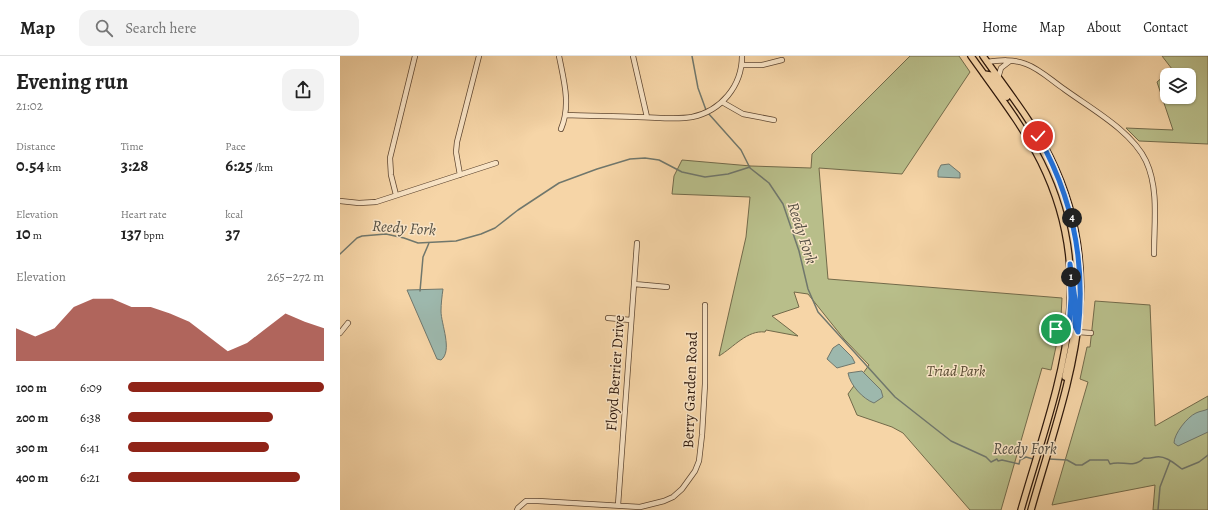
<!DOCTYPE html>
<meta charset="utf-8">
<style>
:root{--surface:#fff;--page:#f2f2f2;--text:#222;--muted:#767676;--line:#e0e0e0;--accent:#8f2418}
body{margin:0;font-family:Alegreya,serif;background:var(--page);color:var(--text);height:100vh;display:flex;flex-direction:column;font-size:15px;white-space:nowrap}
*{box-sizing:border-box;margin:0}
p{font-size:13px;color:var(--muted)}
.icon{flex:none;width:22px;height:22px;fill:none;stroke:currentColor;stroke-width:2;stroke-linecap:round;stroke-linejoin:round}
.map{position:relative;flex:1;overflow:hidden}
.drawer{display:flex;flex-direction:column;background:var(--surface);width:340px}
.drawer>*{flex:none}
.controls{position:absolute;left:820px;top:12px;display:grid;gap:8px}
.controls a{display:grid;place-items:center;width:36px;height:36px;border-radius:8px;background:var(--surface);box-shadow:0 1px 3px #0004;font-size:20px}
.pin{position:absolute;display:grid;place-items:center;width:34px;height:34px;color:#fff;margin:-17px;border:2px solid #fff;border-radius:50%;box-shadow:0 1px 4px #0007}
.km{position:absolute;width:20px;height:20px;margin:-10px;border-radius:50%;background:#222;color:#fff;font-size:11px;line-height:20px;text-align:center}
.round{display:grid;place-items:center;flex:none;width:42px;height:42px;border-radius:12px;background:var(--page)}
.overview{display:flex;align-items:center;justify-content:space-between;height:68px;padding:0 16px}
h1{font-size:22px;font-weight:700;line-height:30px}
.metrics{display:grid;grid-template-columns:repeat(3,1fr);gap:6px;height:68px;padding:4px 16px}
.metrics div{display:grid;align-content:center}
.metrics b{font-size:17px;font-weight:700}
.metrics small{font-size:11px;font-weight:400}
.metrics p{font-size:11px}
.chart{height:112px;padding:8px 16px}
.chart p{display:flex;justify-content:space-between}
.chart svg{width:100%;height:72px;margin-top:4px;fill:var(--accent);opacity:.7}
ul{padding:0 16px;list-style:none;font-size:13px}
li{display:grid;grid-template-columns:64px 48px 1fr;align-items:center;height:30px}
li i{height:10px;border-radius:5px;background:var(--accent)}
header{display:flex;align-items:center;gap:24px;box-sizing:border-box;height:56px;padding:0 20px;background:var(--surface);border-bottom:1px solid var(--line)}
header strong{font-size:19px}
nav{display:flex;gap:22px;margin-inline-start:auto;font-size:14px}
.search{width:280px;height:36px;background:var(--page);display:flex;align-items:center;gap:10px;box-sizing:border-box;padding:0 14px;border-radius:12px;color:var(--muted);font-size:15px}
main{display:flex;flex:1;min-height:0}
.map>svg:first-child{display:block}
.green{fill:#b8be8a;stroke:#726a4a;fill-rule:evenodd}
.water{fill:#9db8ad;stroke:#70776c}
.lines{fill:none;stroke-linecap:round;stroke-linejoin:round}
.stream{stroke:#70776c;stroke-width:1.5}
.minor-casing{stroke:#5e4631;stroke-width:6}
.major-casing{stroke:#2c160a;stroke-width:8}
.minor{stroke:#f9e4c6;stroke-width:4.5}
.major{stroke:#f6d5a7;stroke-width:5.5}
.route-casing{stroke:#fff;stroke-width:8}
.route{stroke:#1a73e8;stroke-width:5}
.labels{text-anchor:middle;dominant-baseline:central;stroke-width:3;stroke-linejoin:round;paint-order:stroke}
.park-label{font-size:15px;font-style:italic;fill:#564830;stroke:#f9e4c6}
.street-label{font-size:15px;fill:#2c160a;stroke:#f9e4c6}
.water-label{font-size:16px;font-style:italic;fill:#544f43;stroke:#f9e4c6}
</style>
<header>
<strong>Map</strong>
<div class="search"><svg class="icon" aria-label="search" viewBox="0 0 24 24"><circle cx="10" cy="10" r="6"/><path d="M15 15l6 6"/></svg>Search here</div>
<nav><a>Home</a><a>Map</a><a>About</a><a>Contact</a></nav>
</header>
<main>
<section class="drawer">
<div class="overview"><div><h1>Evening run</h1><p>21:02</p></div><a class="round"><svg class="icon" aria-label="share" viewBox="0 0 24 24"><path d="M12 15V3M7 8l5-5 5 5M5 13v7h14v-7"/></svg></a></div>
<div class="metrics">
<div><p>Distance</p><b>0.54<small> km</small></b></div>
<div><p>Time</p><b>3:28</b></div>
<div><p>Pace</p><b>6:25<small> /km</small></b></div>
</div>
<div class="metrics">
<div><p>Elevation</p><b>10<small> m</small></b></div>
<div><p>Heart rate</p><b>137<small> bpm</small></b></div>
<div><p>kcal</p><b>37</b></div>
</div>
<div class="chart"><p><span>Elevation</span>265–272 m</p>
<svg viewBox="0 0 160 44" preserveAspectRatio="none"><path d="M0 44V24L10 29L20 24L30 11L40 6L50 6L60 11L70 11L80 15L90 20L100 29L110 38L120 33L130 24L140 15L150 20L160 24V44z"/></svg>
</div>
<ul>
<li><b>100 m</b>6:09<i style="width:100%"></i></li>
<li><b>200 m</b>6:38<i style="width:74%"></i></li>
<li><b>300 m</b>6:41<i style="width:72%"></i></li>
<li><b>400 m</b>6:21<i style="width:88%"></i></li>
</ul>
</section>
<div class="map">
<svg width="868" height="454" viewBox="0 0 868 454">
<rect width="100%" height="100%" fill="#f6d5a7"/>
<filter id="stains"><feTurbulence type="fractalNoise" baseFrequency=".005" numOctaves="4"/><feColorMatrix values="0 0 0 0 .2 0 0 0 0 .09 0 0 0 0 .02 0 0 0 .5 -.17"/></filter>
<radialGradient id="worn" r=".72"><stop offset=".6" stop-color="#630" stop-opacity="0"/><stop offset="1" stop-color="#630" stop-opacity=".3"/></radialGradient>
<path class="green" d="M570 0H619L630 16 562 118 479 112 488 223 722 242 721 261H718L714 285 717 286 711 314 702 312 661 454H630L563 377 552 371 517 359 508 338 529 309 504 283 468 238 454 236 459 251 432 260 458 280 426 274 425 276C407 274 394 291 379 300L406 181 410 141 332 138 334 120 342 104 411 110 471 112 472 98Z
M822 0H868V88L799 85 786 72 833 74 817 26 832 13ZM827 19H849V41H827Z
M755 245 810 249 815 370 868 340V454H813L815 429 712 449 748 326 740 323 747 291H750Z"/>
<path class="water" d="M609 108 620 117V122L598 121V115L601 109Z
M103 233C102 240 101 248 101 255 101 268 113 295 101 304L97 303 67 234Z
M499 288 512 301 515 307 497 312 487 303 493 292Z
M522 315 541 334 543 341 534 347C523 343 510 329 508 317Z
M868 353V376L838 390 834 387C834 378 847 361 856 357 860 355 864 355 868 353Z"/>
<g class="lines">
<path class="stream" d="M352 0 358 32 366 54
M368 57 401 94 410 112 429 127 443 148 459 195 468 233 478 256 555 341 611 385 646 401 651 406 657 403 658 405 662 404 679 408 680 404 686 401 693 403
M0 198 17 182 22 180 46 178 64 182 78 187 116 185 141 178 155 172 178 154 219 127 257 113 290 103 305 102 319 104 342 116 365 121 388 118 410 111
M80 235 83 201 89 187
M709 403 727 404 736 409H742L750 404H768L770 408C782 404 793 413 804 402 809 403 811 402 816 401 825 399 835 408 842 413L859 406 868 399
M818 454 820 431 830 405"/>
<defs>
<path id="minor" d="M219 0C224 25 231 49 221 73
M293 0 307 61
M647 6C661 4 673 3 686 8 700 13 712 25 724 33 750 52 792 75 806 105 819 133 814 167 814 198
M402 9H422L442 4
M658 22 661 12 670 5
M382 46 403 58 434 64
M226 59C250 60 273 60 297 61 315 61 335 64 352 61 381 55 402 30 402 0
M120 119 116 96 117 86 139 0
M56 139 51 119 50 102 75 0
M0 145 19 147 36 146 156 107
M294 228 327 231
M268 262 291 264
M716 273 729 274
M738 276 751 277
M0 277 8 267
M278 449 297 187
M177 454 178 452 186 445H198L300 451 324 445 333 441 342 433 355 415 359 405 362 379 365 328V249"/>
<path id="major" d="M631 0C655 34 682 68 701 106 762 229 716 332 681 454
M643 0C666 33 692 65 710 101 772 227 726 330 691 454
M644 18 650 19 667 41
M734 236 735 270 738 276
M725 321 733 283 732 277 729 274"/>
</defs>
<use href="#minor" class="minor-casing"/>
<use href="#major" class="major-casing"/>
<use href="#minor" class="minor"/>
<use href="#major" class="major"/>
</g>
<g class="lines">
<defs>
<path id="route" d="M698 80C732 140 746 206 738 276L735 270V243L730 208 731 242 729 274 716 273"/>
</defs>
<use href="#route" class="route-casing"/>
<use href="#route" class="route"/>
</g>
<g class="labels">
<g class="park-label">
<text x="616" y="315">Triad Park</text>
</g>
<g class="street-label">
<text transform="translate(275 317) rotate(-86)">Floyd Berrier Drive</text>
<text transform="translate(350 334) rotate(-88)">Berry Garden Road</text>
</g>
<g class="water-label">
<text transform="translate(64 172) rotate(4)">Reedy Fork</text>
<text transform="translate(462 177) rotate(72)">Reedy Fork</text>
<text x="685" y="393">Reedy Fork</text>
</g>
</g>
<rect width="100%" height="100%" filter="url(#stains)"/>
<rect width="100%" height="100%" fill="url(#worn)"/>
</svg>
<div class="controls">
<a><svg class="icon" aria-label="layers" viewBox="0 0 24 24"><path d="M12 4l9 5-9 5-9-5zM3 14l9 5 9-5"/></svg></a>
</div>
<div class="pin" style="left:716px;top:273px;background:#1e9e55"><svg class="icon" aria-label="arrive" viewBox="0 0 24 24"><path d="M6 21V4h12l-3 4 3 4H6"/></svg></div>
<div class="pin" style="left:698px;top:80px;background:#d93025"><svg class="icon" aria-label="check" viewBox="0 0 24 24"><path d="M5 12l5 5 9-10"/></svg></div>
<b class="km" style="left:731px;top:221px">1</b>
<b class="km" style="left:732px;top:162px">4</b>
</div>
</main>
